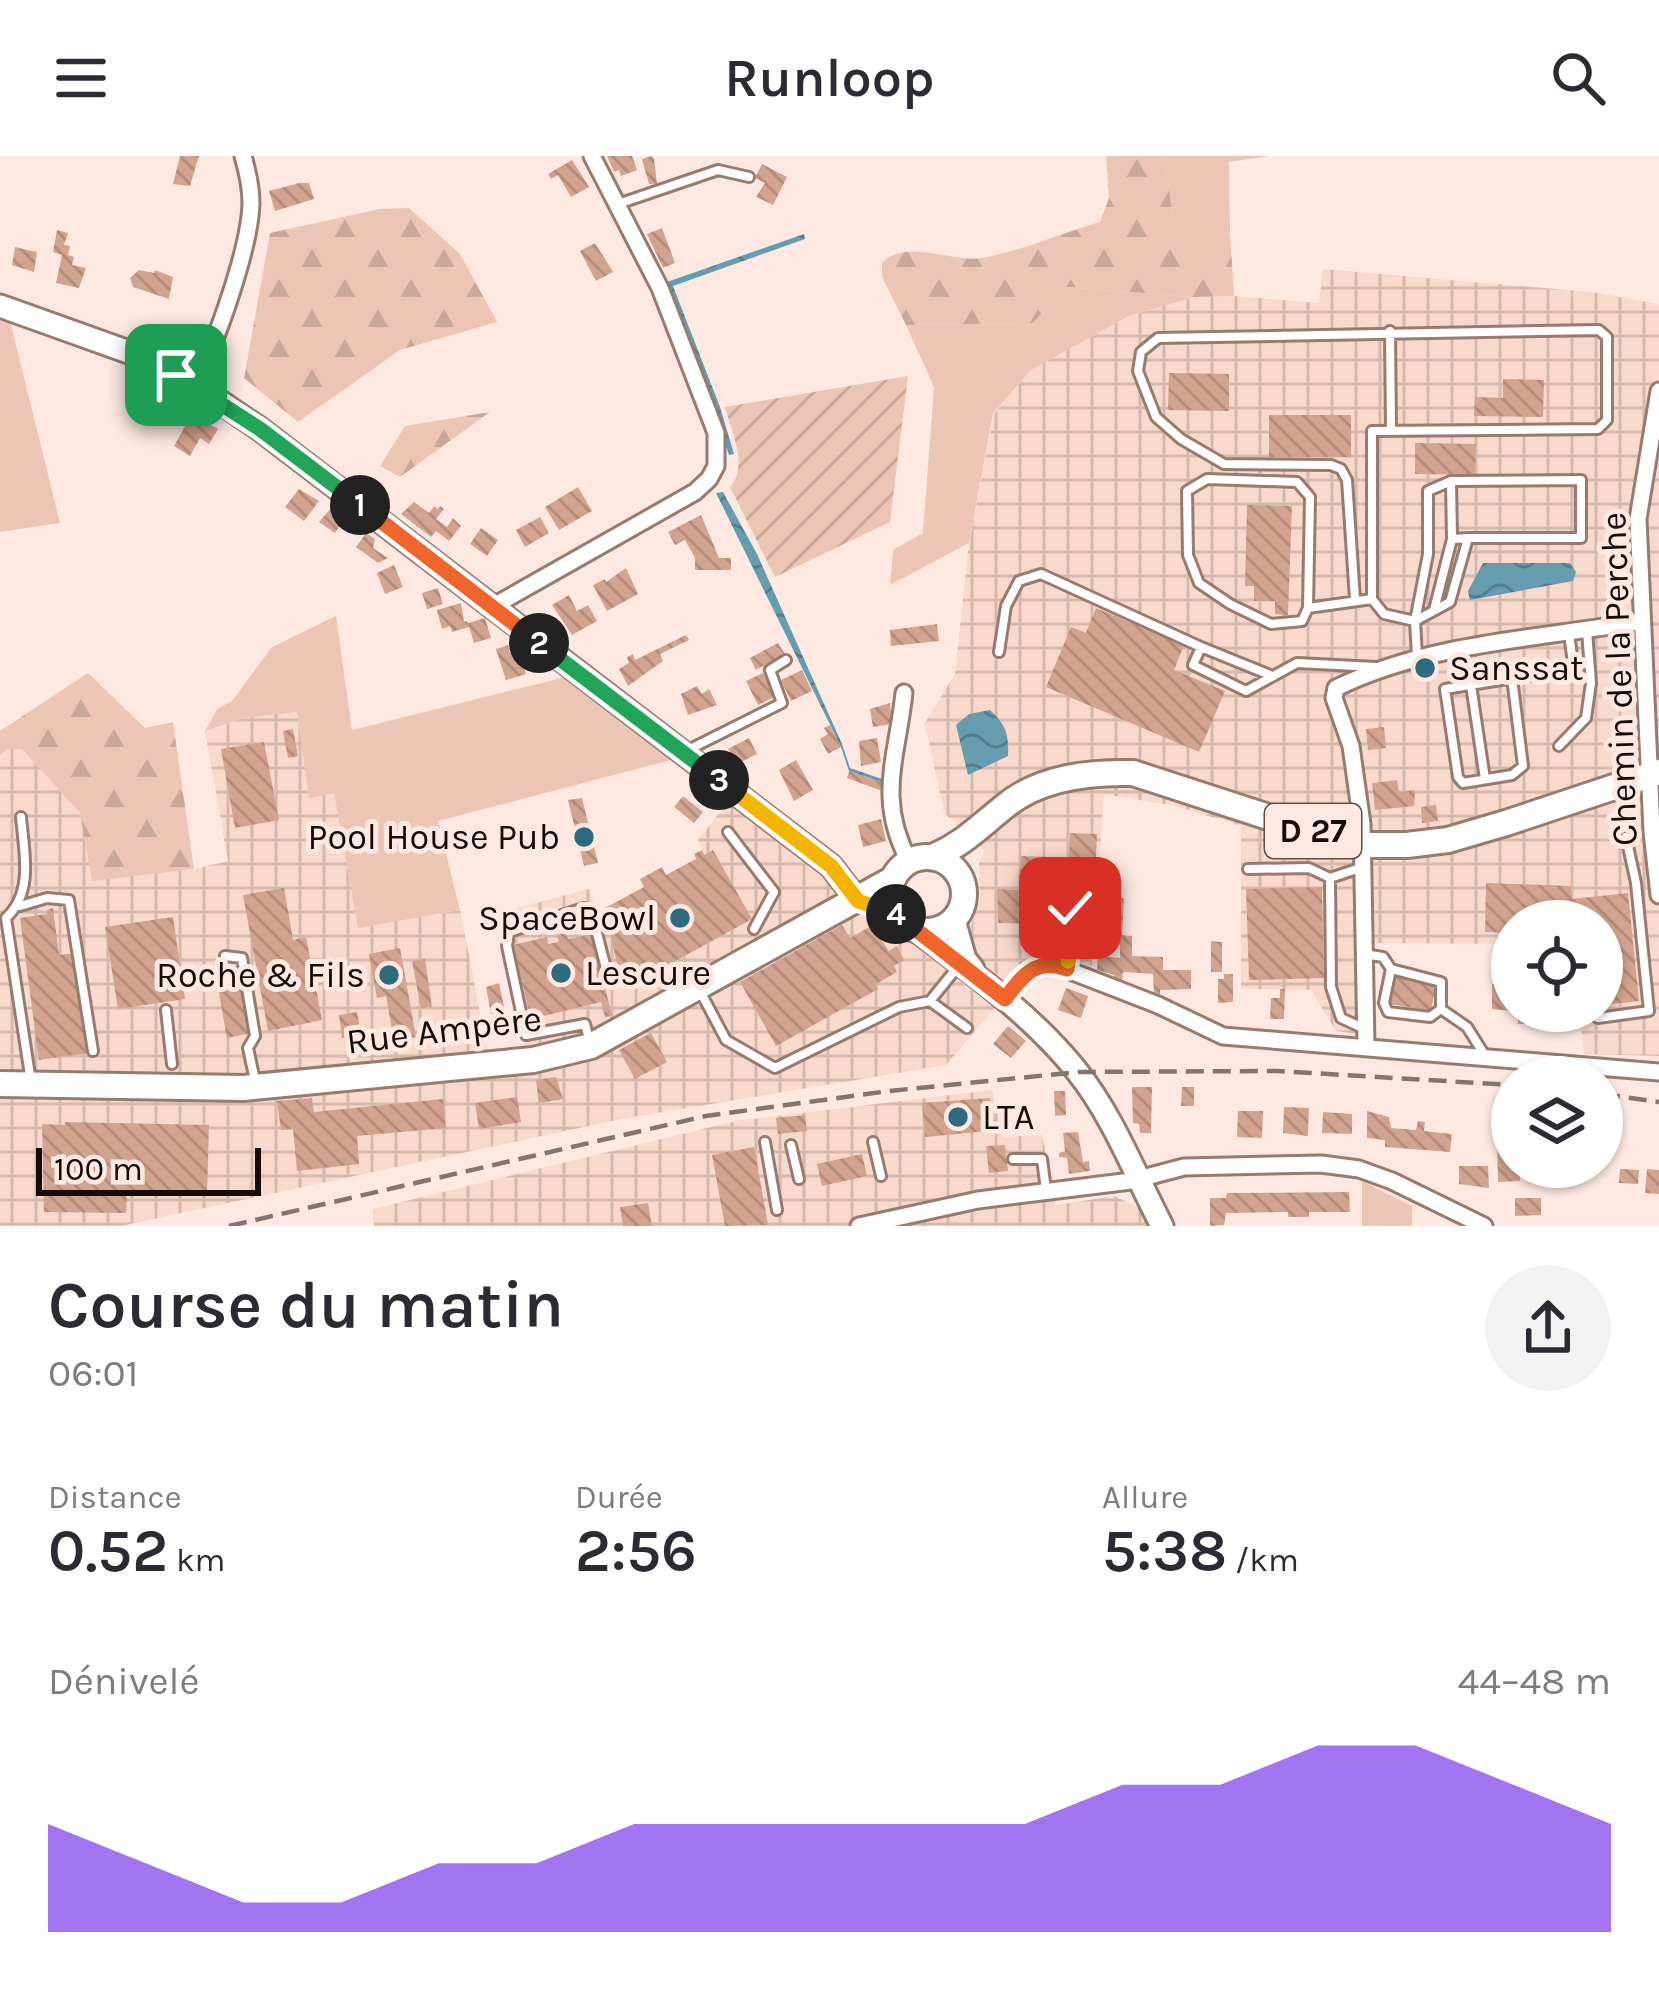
<!DOCTYPE html>
<html lang="fr">
<meta charset="utf-8">
<style>
:root{--surface:#fff;--page:#f2f2f3;--text:#2b2b33;--muted:#7c7c81;--accent:#7c3aed}
body{margin:0;font-family:Karla,sans-serif;background:var(--page);color:var(--text);height:100vh;display:flex;flex-direction:column;font-size:45px;white-space:nowrap}
*{box-sizing:border-box;margin:0}
p{font-size:39px;color:var(--muted)}
.icon{flex:none;width:66px;height:66px;fill:none;stroke:currentColor;stroke-width:2;stroke-linecap:round;stroke-linejoin:round}
.map{position:relative;height:1070px;overflow:hidden}
.side{display:flex;flex-direction:column;background:var(--surface);flex:1}
.side>*{flex:none}
.controls{position:absolute;left:1491px;top:744px;display:grid;gap:24px}
.controls a{display:grid;place-items:center;width:132px;height:132px;border-radius:50%;background:var(--surface);box-shadow:0 3px 9px #0004;font-size:60px}
.scale{position:absolute;left:36px;bottom:30px;width:225px;box-sizing:border-box;padding-left:12px;border:6px solid #160b07;border-top:0;font-size:33px;line-height:42px;white-space:nowrap;color:#160b07;-webkit-text-stroke:9px #fde9e1;paint-order:stroke}
.pin{position:absolute;display:grid;place-items:center;width:102px;height:102px;color:#fff;margin:-51px;border-radius:24px;box-shadow:0 6px 18px #0006}
.km{position:absolute;width:60px;height:60px;margin:-30px;border-radius:50%;background:#222;color:#fff;font-size:33px;line-height:60px;text-align:center}
.round{display:grid;place-items:center;flex:none;width:126px;height:126px;border-radius:63px;background:var(--page)}
.overview{display:flex;align-items:center;justify-content:space-between;height:204px;padding:0 48px}
h1{font-size:66px;font-weight:600;line-height:90px}
.stats{display:grid;grid-template-columns:repeat(3,1fr);gap:18px;height:204px;padding:12px 48px}
.stats div{display:grid;align-content:center}
.stats b{font-size:60px;font-weight:600}
.stats small{font-size:33px;font-weight:400}
.stats p{font-size:33px}
.chart{height:336px;padding:24px 48px}
.chart p{display:flex;justify-content:space-between}
.chart svg{width:100%;height:216px;margin-top:12px;fill:var(--accent);opacity:.7}
header{display:flex;justify-content:space-between;align-items:center;height:156px;padding:0 48px;background:var(--surface);font-size:54px;font-weight:600}
.map>svg:first-child{display:block}
.industrial{fill:url(#industrial-grid)}
.grass{fill:#ecc5b4}
.forest{fill:url(#forest-firs)}
.garden{fill:url(#garden-furrows)}
.water{fill:url(#water-waves)}
.building{fill:url(#building-back-hatch)}
.lines{fill:none;stroke-linecap:round;stroke-linejoin:round}
.service-casing{stroke:#987b6f;stroke-width:14}
.minor-casing{stroke:#987b6f;stroke-width:21}
.secondary-casing{stroke:#987b6f;stroke-width:27}
.primary-casing{stroke:#987b6f;stroke-width:30}
.service{stroke:#fff;stroke-width:8}
.minor{stroke:#fff;stroke-width:15}
.secondary{stroke:#fff;stroke-width:21}
.primary{stroke:#fff;stroke-width:24}
.rail{stroke:#84746e;stroke-width:4.5;stroke-dasharray:18 9;stroke-linecap:butt}
.split-1-casing{stroke:#fff;stroke-width:24}
.split-2-casing{stroke:#fff;stroke-width:24}
.split-3-casing{stroke:#fff;stroke-width:24}
.split-4-casing{stroke:#fff;stroke-width:24}
.split-5-casing{stroke:#fff;stroke-width:24}
.split-6-casing{stroke:#fff;stroke-width:24}
.split-1{stroke:#22a559;stroke-width:15}
.split-2{stroke:#f0652b;stroke-width:15}
.split-3{stroke:#22a559;stroke-width:15}
.split-4{stroke:#f5b400;stroke-width:15}
.split-5{stroke:#f0652b;stroke-width:15}
.split-6{stroke:#f5b400;stroke-width:15}
.poi-dot{fill:#2c6b80;stroke:#fde9e1;stroke-width:4.5}
.labels{text-anchor:middle;dominant-baseline:central;stroke-width:10;stroke-linejoin:round;paint-order:stroke}
.shield{fill:#fde9e1;stroke:#5b4e48;stroke-width:3}
.shield-label{font-size:33px;font-weight:bold;fill:#160b07}
.poi-label{font-size:36px;fill:#160b07;stroke:#fde9e1;text-anchor:start}
.street-label{font-size:36px;fill:#160b07;stroke:#fde9e1}
</style>
<header><svg class="icon" aria-label="menu" viewBox="0 0 24 24"><path d="M4 6h16M4 12h16M4 18h16"/></svg>Runloop<svg class="icon" aria-label="search" viewBox="0 0 24 24"><circle cx="10" cy="10" r="6"/><path d="M15 15l6 6"/></svg></header>
<div class="map">
<svg width="1659" height="1070" viewBox="0 0 1659 1070">
<defs>
<pattern id="industrial-grid" width="8" height="8" patternUnits="userSpaceOnUse" patternTransform="scale(3)"><rect width="8" height="8" fill="#f9d9cb"/><path d="M0 4h8M4 0v8" fill="none" stroke="#d5b9ad"/></pattern>
<pattern id="forest-firs" width="22" height="20" patternUnits="userSpaceOnUse" patternTransform="scale(3)"><rect width="22" height="20" fill="#ecc5b4"/><path d="M5 1l3.5 6h-7zM16 11l3.5 6h-7z" fill="#caa899"/></pattern>
<pattern id="garden-furrows" width="10" height="10" patternUnits="userSpaceOnUse" patternTransform="scale(3)"><rect width="10" height="10" fill="#ecc5b4"/><path d="M-1 1l2-2M0 10L10 0M9 11l2-2" fill="none" stroke="#caa899"/></pattern>
<pattern id="water-waves" width="16" height="10" patternUnits="userSpaceOnUse" patternTransform="scale(3)"><rect width="16" height="10" fill="#669caf"/><path d="M0 5q4-4 8 0t8 0" fill="none" stroke="#537d8c"/></pattern>
<pattern id="building-back-hatch" width="6" height="6" patternUnits="userSpaceOnUse" patternTransform="scale(3)"><rect width="6" height="6" fill="#d2a38e"/><path d="M-1 5l2 2M0 0l6 6M5-1l2 2" fill="none" stroke="#b48b79"/></pattern>
</defs>
<rect width="100%" height="100%" fill="#fde9e1"/>
<path class="industrial" d="M1323 113 1591 136 1659 148V900L1584 898 1579 855H1602V765H1512V788L1374 787V880L1336 875 1311 834 1241 833V670L1175 650 1104 638 1091 817 1047 799 1015 811 1002 825 973 800 971 770 980 743 979 706 985 695 944 657 925 567 955 518 969 387 994 258 1031 214 1129 160 1194 141 1234 140 1319 147Z
M297 555 309 641 334 636 358 771 460 754 488 897 524 891 497 757 589 733 597 758 704 699 698 684 728 646 995 852 946 909 621 963 121 1070H0V599L6 593H22L80 657 92 724 194 713 228 705 205 575 244 562Z
M992 934 1003 981 1042 979 1056 1049 1115 1040 1140 1053 1149 1070H374L373 1053 736 965Z"/>
<path class="grass" d="M1165 0H1270L1229 6 1230 76 1177 97Z
M1066 131 1194 141 1129 160 1031 214 993 258 969 387 890 429 893 394 923 377 934 231 906 169 1033 167Z
M0 162 10 165 60 367 0 376Z
M336 460 352 574 566 521 675 603 438 665 460 754 358 772 334 637 309 642 297 556 244 562 205 575 218 552 232 545 272 491Z
M1362 1025 1412 1050V1070H1362Z"/>
<path class="forest" d="M1106 0H1165L1177 96 1230 76 1234 140 1194 141 1066 131 1033 167 906 169 882 121V106C910 82 949 107 982 102 1021 95 1062 77 1100 66L1109 42Z
M409 52 460 98 497 166 400 194 298 266 244 222 270 77 380 53Z
M490 256 400 321 380 310 405 270Z
M88 517 145 572 173 566 194 713 92 725 80 657 22 593H7L0 599V575Z"/>
<path class="garden" d="M908 220 890 366 775 421 730 331C749 310 731 275 725 251Z"/>
<path class="water" d="M804 78 805 83 673 130 720 251 734 298 729 299 667 126Z
M723 336 757 398 842 588 850 612 882 623 881 626 849 615 841 591 716 337Z
M1483 407H1570L1576 416 1573 425 1470 444 1468 435Z
M990 554C1006 569 1009 578 1008 600L968 619 956 569 969 558Z"/>
<path class="building" d="M180 0H199L190 30 173 28Z
M607 0H632L637 14 621 20 619 14 614 16Z
M652 0 654 3 657 28H649L642 3Z
M572 4 589 31 571 41 558 19 551 23 548 18Z
M762 8 787 21 773 49 756 41 765 27 755 22Z
M299 27H309L314 43 275 55 269 35Z
M662 72 675 107 663 112 647 78Z
M57 74 68 77 64 89 70 90 68 99 74 101 72 109 86 112 79 132 56 127 62 99 53 96Z
M595 87 613 116 596 125 580 95Z
M15 91 37 96 34 116 12 109Z
M139 114 154 117 155 114 173 121 169 143 133 131 130 122Z
M133 216 154 228 145 243 125 232Z
M1169 217 1229 218V255L1168 254Z
M1503 223 1544 224 1543 261 1474 260 1475 241 1503 242Z
M192 258 218 273 209 288 200 282 190 300 174 290Z
M1269 259H1351V301H1269Z
M1415 287 1476 288 1475 319 1415 318Z
M578 331 592 355 559 374 545 351Z
M299 333 319 345 304 365 285 351Z
M414 346 429 357 434 350 438 353 440 350 444 353 436 363 447 371 453 362 461 370 449 385 436 375 431 381 401 358Z
M1247 349 1292 350 1288 459 1275 458V445H1254V430H1245Z
M332 351 345 361 335 377 319 366Z
M701 359 719 402H731V414H695V402L685 384 675 389 668 376Z
M540 361 549 377 525 391 516 374Z
M481 372 498 384 487 400 470 388Z
M366 377 375 383 373 392 388 402 378 407 356 391Z
M394 409 403 431 385 438 377 417Z
M626 412 638 438 607 455 593 429 605 423 606 426Z
M438 432 443 448 427 453 422 437Z
M569 439 577 455 588 449 597 465 572 479 552 449Z
M461 447 464 466 467 465 469 471 452 476 450 470 442 473 437 454Z
M1096 452 1184 489 1174 514 1225 535 1199 596 1046 531 1071 471 1086 477Z
M485 462 491 482 474 487 468 467Z
M937 468 939 485 891 490 890 474Z
M686 479 689 484 660 498 663 505 628 530 619 513 629 507 627 501 633 498 635 504Z
M778 487 785 498 756 514 750 502Z
M508 489 510 497 519 494 526 518 506 524 496 493Z
M802 514 812 535 791 545 781 524Z
M763 517 776 540 758 549 746 525Z
M697 530 702 538 709 533 717 549 688 559 681 538Z
M890 547 892 568 873 571 870 553Z
M830 569 841 591 828 598 820 583 828 578 824 572Z
M1384 571 1386 592 1368 594 1366 573Z
M293 573 298 600 288 602 283 575Z
M749 582 757 598 739 607 728 593Z
M877 582 881 606 861 610 859 585Z
M264 586 279 664 235 672 221 593Z
M796 604 813 634 794 645 779 614Z
M849 615 881 626 882 635 847 622Z
M1397 624 1399 636 1415 634 1414 650 1375 654 1372 627Z
M683 640 703 656 694 667 674 651Z
M582 642 598 707 584 710 568 644Z
M1436 649 1438 665 1422 667 1421 651Z
M881 663 886 685 863 691 858 669Z
M1070 677 1097 678 1094 745 1067 744Z
M702 694 704 699 713 694 752 763 630 830 617 808 605 752 644 731 640 723 662 711 666 719 696 703 694 698Z
M1021 700 1048 701 1045 758H1032V768L998 767 997 733 1019 734Z
M1486 727 1571 730 1572 743 1628 737 1639 845 1602 849V765H1512V777L1485 776Z
M1322 731 1324 822 1249 824 1246 733Z
M284 732 293 784 306 781 322 864 268 875 243 739Z
M1111 742H1124L1122 779 1132 780V800L1163 801V814H1191V833L1160 834V842L1154 839 1153 818 1123 816 1122 830 1114 828V819L1097 814 1098 800 1120 802V789H1112Z
M53 752 59 799 75 797 89 897 39 904 20 762 47 758V754Z
M173 761 185 843 118 853 105 771Z
M842 769 850 782 871 770 889 795 897 790 904 804 894 810 897 816 876 828 878 833 776 890 740 826Z
M566 777 568 783 592 778 612 860 605 861 601 846 531 863 513 789 547 781 548 788 559 786 557 779Z
M1211 785 1222 786V816H1211Z
M400 792 416 881 394 885 386 840 377 842 369 798Z
M425 803 432 851 421 852 412 805Z
M238 810 252 877 227 882 215 815Z
M1224 818H1233V846L1218 847V823H1224Z
M1395 821 1436 828 1431 855 1390 848Z
M499 827 505 855 491 858 486 831Z
M1492 828H1512V855L1492 853Z
M1066 832 1088 840 1081 862 1058 854Z
M1280 833H1285L1284 863H1270L1271 842H1280Z
M1518 855H1538V868H1518Z
M357 856 361 880 342 882 339 859Z
M1008 870 1026 885 1011 902 993 888Z
M651 877 667 906 635 923 619 894Z
M556 921 563 943 539 947 536 924Z
M1132 931H1152L1151 977H1140L1139 968 1133 967Z
M1182 931H1194V950H1181Z
M1054 935H1065L1066 959 1055 960Z
M517 941 521 966 479 973 475 947Z
M312 942 314 956 443 943 446 972 357 980 359 1008 297 1015 293 973 281 974 277 945Z
M990 942 997 974 925 981 922 947Z
M1284 951 1309 952 1308 980 1283 977Z
M1238 955H1263L1262 982 1237 981Z
M1367 955 1389 961 1391 972 1416 974 1418 965 1425 966 1424 975 1452 978 1450 996 1385 991V984L1367 982Z
M1323 956 1352 958V978L1322 977Z
M805 959 807 975 778 978 776 962Z
M65 966 209 969 207 1038 127 1036 126 1057 44 1056 42 968 65 969Z
M1078 976 1083 1006 1089 1005 1090 1015 1069 1018 1067 1002 1059 1001V997L1065 995 1063 977Z
M1497 980H1512V1011H1520V1025L1498 1026Z
M1005 989 1008 1015 989 1017 986 990Z
M754 991 768 1069 725 1070 712 999Z
M862 998 867 1020 822 1030 817 1008Z
M1459 1010H1488L1489 1032 1459 1028Z
M1620 1013 1639 1014 1638 1028 1619 1027Z
M1647 1013 1659 1014V1038L1645 1037Z
M1349 1036 1350 1056H1309V1061H1288V1056L1226 1057 1224 1069 1210 1070V1042H1226L1227 1037Z
M1515 1042H1541V1059L1515 1060Z
M648 1047 652 1070H623L620 1051Z"/>
<g class="lines">
<defs>
<path id="service" d="M618 48 718 14 749 21
M1390 175 1391 275
M1355 443 1347 324 1341 313 1331 309 1224 308 1181 283 1156 261 1138 215 1141 196 1158 182 1599 174 1607 181V264L1598 273 1372 275V443
M1308 452 1302 465 1271 468 1230 448 1199 427 1188 399 1187 335 1207 323 1297 326 1310 341 1308 452 1372 443 1384 458 1415 465 1428 398V335L1451 325
M1434 454 1452 383
M999 496 1006 450 1019 425 1041 418 1201 491
M1417 500 1415 465 1450 446 1468 382H1581V324L1451 325 1452 383 1468 382
M1270 519 1201 491 1193 509 1246 535 1297 507 1376 511
M1512 522 1523 610 1512 619 1463 627 1458 621 1445 533 1564 514 1573 507 1569 478
M1471 529 1485 623
M1559 590 1586 562 1591 527 1587 475
M684 596 782 547 770 514 786 504
M21 661C24 696 34 736 6 762L31 926
M728 676 774 736 754 773
M1248 713 1309 712 1330 722 1331 831 1341 862 1365 873
M1330 722 1363 711
M20 750 47 742 69 744 93 895
M1028 775 1043 808
M1364 798 1383 801 1391 813 1441 826V853L1467 871 1484 898
M225 800 242 802 255 880 248 892 256 929
M1068 812 1070 752
M1391 813 1384 847 1388 856 1430 861 1441 853
M701 837 726 884 775 912 899 851 930 845 960 808
M930 845 967 872
M166 854 172 908
M1598 862 1649 855 1636 727 1626 681
M589 883 585 868 526 879 507 790 509 776 584 752 593 762 607 816
M765 986 777 1054
M873 986 881 1020
M791 989 799 1023
M1013 1003H1042L1046 1034"/>
<path id="minor" d="M194 228C216 189 250 91 251 47 251 32 247 14 243 0
M1659 235 1638 363 1652 676 1659 739
M492 451 695 336 709 323 716 310V277L660 132 592 0
M904 537C897 602 876 643 909 705
M1005 843 1027 815 1055 809 1158 849 1223 880 1659 916
M1366 890 1362 668 1351 590 1334 542 1336 532C1430 486 1539 483 1641 465
M859 1070 978 1044 1131 1025 1184 1011 1321 1008 1359 1013 1392 1025 1484 1070"/>
<path id="secondary" d="M0 150 137 199 194 228 260 273 831 710 858 745
M954 764 965 803 973 813
M915 773C971 816 1031 858 1076 914 1113 960 1135 1018 1162 1070"/>
<path id="primary" d="M933 701C963 688 979 671 1004 651 1039 621 1089 616 1133 617L1333 682 1363 689H1407L1448 684 1506 667 1659 616
M890 738a37 37 0 1 1 74 0a37 37 0 1 1-74 0Z
M0 928 243 932 533 904 591 890 893 723"/>
</defs>
<use href="#service" class="service-casing"/>
<use href="#minor" class="minor-casing"/>
<use href="#secondary" class="secondary-casing"/>
<use href="#primary" class="primary-casing"/>
<use href="#service" class="service"/>
<use href="#minor" class="minor"/>
<use href="#secondary" class="secondary"/>
<use href="#primary" class="primary"/>
<path class="rail" d="M1602 938 1659 946
M229 1070 706 960 889 935 1078 916 1277 915 1512 929"/>
</g>
<g class="lines">
<defs>
<path id="split-1" d="M176 219 260 273 360 349"/>
<path id="split-2" d="M360 349 539 487"/>
<path id="split-3" d="M539 487 719 624"/>
<path id="split-4" d="M719 624 831 710 858 745 896 758"/>
<path id="split-5" d="M896 758 1005 843C1022 820 1036 801 1067 813L1068 805"/>
<path id="split-6" d="M1068 805 1070 752"/>
</defs>
<use href="#split-1" class="split-1-casing"/>
<use href="#split-2" class="split-2-casing"/>
<use href="#split-3" class="split-3-casing"/>
<use href="#split-4" class="split-4-casing"/>
<use href="#split-5" class="split-5-casing"/>
<use href="#split-6" class="split-6-casing"/>
<use href="#split-1" class="split-1"/>
<use href="#split-2" class="split-2"/>
<use href="#split-3" class="split-3"/>
<use href="#split-4" class="split-4"/>
<use href="#split-5" class="split-5"/>
<use href="#split-6" class="split-6"/>
</g>
<g class="poi-dot">
<circle cx="1425" cy="512" r="12"/>
<circle cx="584" cy="681" r="12"/>
<circle cx="680" cy="762" r="12"/>
<circle cx="561" cy="817" r="12"/>
<circle cx="389" cy="819" r="12"/>
<circle cx="958" cy="961" r="12"/>
</g>
<g class="labels">
<rect class="shield" x="1265" y="648" width="96" height="54" rx="9"/>
<g class="shield-label">
<text x="1313" y="675">D 27</text>
</g>
<g class="poi-label">
<text x="1449" y="512">Sanssat</text>
<text x="560" y="681" text-anchor="end">Pool House Pub</text>
<text x="656" y="762" text-anchor="end">SpaceBowl</text>
<text x="585" y="817">Lescure</text>
<text x="365" y="819" text-anchor="end">Roche &amp; Fils</text>
<text x="982" y="961">LTA</text>
</g>
<g class="street-label">
<text transform="translate(1619 523) rotate(-92)">Chemin de la Perche</text>
<text transform="translate(444 874) rotate(-7)">Rue Ampère</text>
</g>
</g>
</svg>
<div class="controls">
<a><svg class="icon" aria-label="locate" viewBox="0 0 24 24"><circle cx="12" cy="12" r="6"/><path d="M12 2v4M12 18v4M2 12h4M18 12h4"/></svg></a>
<a><svg class="icon" aria-label="layers" viewBox="0 0 24 24"><path d="M12 4l9 5-9 5-9-5zM3 14l9 5 9-5"/></svg></a>
</div>
<div class="scale">100 m</div>
<div class="pin" style="left:176px;top:219px;background:#1e9e55"><svg class="icon" aria-label="arrive" viewBox="0 0 24 24"><path d="M6 21V4h12l-3 4 3 4H6"/></svg></div>
<div class="pin" style="left:1070px;top:752px;background:#d93025"><svg class="icon" aria-label="check" viewBox="0 0 24 24"><path d="M5 12l5 5 9-10"/></svg></div>
<b class="km" style="left:360px;top:349px">1</b>
<b class="km" style="left:539px;top:487px">2</b>
<b class="km" style="left:719px;top:624px">3</b>
<b class="km" style="left:896px;top:758px">4</b>
</div>
<section class="side">
<div class="overview"><div><h1>Course du matin</h1><p>06:01</p></div><a class="round"><svg class="icon" aria-label="share" viewBox="0 0 24 24"><path d="M12 15V3M7 8l5-5 5 5M5 13v7h14v-7"/></svg></a></div>
<div class="stats">
<div><p>Distance</p><b>0.52<small> km</small></b></div>
<div><p>Durée</p><b>2:56</b></div>
<div><p>Allure</p><b>5:38<small> /km</small></b></div>
</div>
<div class="chart"><p><span>Dénivelé</span>44–48 m</p>
<svg viewBox="0 0 160 44" preserveAspectRatio="none"><path d="M0 44V22L10 30L20 38L30 38L40 30L50 30L60 22L70 22L80 22L90 22L100 22L110 14L120 14L130 6L140 6L150 14L160 22V44z"/></svg>
</div>
</section>
